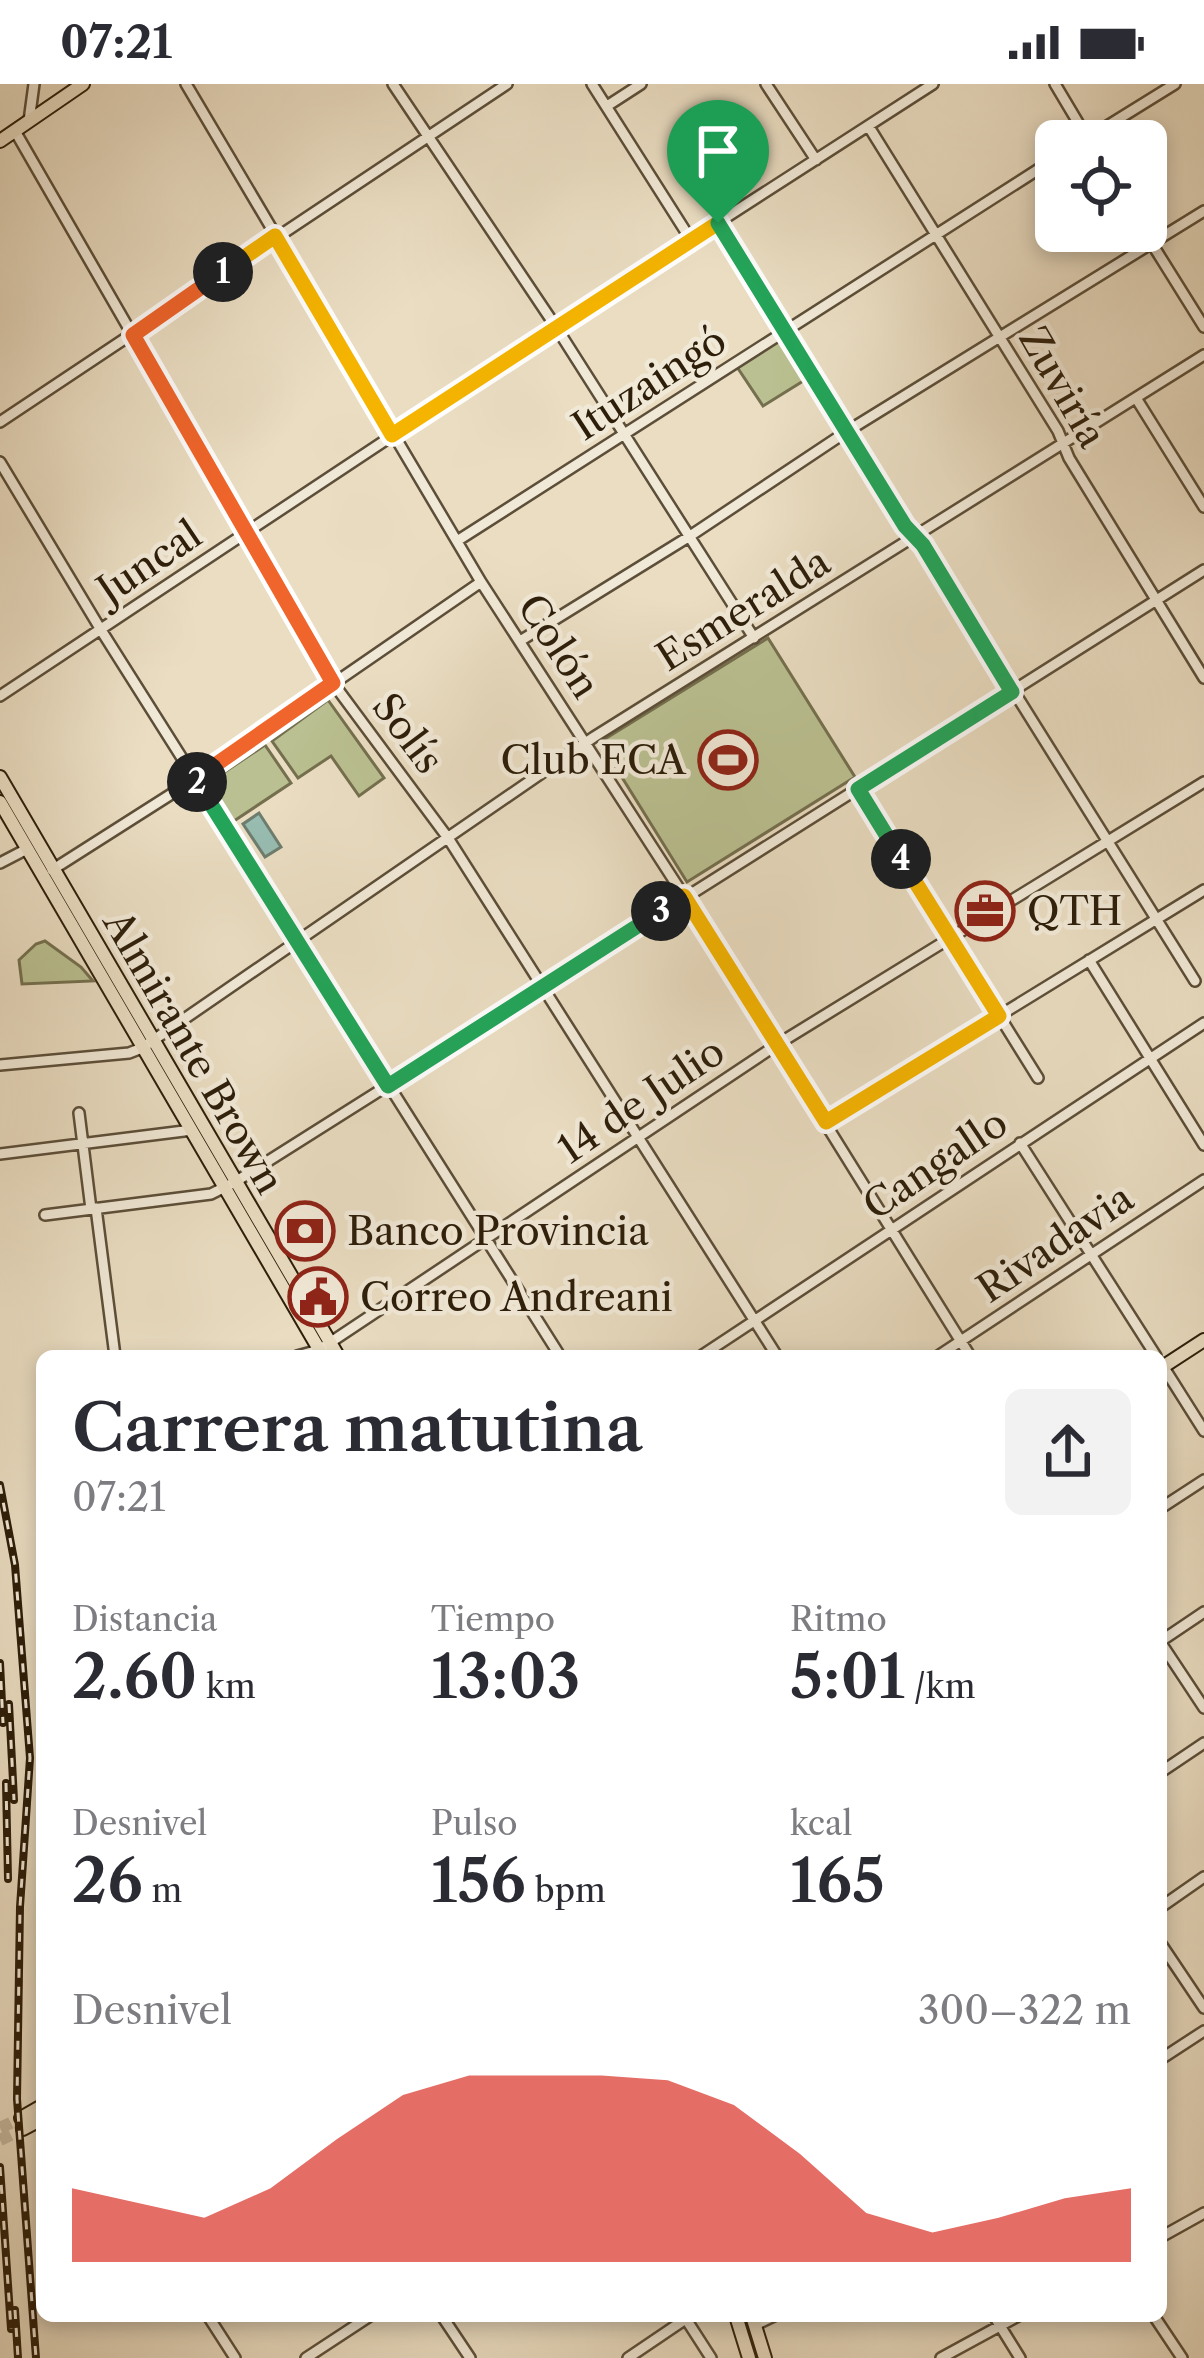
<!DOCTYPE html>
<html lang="es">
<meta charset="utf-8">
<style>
:root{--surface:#fff;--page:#f2f2f3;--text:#2b2b33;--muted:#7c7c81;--accent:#d93025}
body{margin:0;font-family:"Libre Caslon Text",serif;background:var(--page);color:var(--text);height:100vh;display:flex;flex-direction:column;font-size:45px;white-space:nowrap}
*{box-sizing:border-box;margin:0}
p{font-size:39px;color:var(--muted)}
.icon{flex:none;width:66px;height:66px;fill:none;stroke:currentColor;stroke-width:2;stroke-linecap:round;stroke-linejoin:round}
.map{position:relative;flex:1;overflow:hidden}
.drawer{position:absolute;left:36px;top:1266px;width:1131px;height:972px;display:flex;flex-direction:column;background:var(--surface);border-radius:18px;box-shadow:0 6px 18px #0003}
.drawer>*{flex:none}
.controls{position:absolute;left:1035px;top:36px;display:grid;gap:24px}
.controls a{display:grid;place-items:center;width:132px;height:132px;border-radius:18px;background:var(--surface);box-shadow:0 6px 18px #0003;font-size:60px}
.pin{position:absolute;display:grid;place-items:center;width:102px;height:102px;color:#fff;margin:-123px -51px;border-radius:50% 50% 50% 0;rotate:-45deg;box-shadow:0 0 12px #0007}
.pin .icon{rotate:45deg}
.km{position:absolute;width:60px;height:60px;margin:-30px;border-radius:50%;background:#222;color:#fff;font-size:33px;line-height:60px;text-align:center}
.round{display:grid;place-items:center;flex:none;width:126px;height:126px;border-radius:18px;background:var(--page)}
.summary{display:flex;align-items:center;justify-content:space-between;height:204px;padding:0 36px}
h1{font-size:66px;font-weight:600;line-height:90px}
.stats{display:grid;grid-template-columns:repeat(3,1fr);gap:18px;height:204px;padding:12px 36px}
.stats div{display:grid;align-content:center}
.stats b{font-size:60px;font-weight:600}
.stats small{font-size:33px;font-weight:400}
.stats p{font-size:33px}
.chart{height:336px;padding:24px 36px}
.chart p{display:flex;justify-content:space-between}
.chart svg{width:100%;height:216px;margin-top:12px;fill:var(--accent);opacity:.7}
.status{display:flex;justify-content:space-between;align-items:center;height:84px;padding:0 60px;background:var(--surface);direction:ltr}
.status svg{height:33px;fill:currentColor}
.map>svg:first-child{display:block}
.green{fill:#bac091;stroke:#746f4e;stroke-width:3}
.water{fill:#98bcb1;stroke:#6d7d6e;stroke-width:3}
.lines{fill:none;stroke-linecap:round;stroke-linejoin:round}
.major-tunnel{stroke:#c4b79d;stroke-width:12;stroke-dasharray:12 6;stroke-linecap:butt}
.minor-casing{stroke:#5c4e38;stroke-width:14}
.major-casing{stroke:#2d1e0a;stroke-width:16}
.minor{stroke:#f1e9d7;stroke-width:9}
.major{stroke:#eaddc2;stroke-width:12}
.rail-casing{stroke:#2d1e0a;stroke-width:8}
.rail{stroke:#f1e9d7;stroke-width:3;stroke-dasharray:9;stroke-linecap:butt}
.split-1-casing{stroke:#fff;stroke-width:24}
.split-2-casing{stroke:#fff;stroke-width:24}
.split-3-casing{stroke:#fff;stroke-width:24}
.split-4-casing{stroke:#fff;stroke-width:24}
.split-5-casing{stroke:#fff;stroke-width:24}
.split-1{stroke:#f5b400;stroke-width:15}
.split-2{stroke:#f0652b;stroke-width:15}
.split-3{stroke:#22a559;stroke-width:15}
.split-4{stroke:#f5b400;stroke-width:15}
.split-5{stroke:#22a559;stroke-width:15}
.labels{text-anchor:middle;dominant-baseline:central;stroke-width:9;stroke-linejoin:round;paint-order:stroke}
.street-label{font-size:39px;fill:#2d1e0a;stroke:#f1e9d7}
.poi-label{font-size:39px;fill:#2d1e0a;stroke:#f1e9d7;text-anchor:start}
</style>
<div class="status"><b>07:21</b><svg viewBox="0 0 49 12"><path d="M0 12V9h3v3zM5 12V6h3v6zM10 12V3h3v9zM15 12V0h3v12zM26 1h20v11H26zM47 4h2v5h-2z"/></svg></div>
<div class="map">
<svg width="1204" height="2274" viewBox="0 0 1204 2274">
<rect width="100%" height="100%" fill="#eaddc2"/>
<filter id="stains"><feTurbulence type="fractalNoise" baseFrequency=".00167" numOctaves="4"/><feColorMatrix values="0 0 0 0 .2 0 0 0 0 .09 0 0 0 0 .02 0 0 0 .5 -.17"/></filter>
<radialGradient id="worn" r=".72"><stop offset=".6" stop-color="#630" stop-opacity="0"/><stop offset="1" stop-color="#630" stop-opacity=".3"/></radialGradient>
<path class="green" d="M782 254 808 294 763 322 737 283Z
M768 554 855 693 687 798 600 658Z
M328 616 384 694 359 712 331 672 298 694 272 657Z
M265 661 291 699 234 737 208 699Z
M45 857 81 883 93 897 22 900 19 876 36 860Z"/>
<path class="water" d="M259 729 281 763 265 773 243 740Z"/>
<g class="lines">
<path class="major-tunnel" d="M0 2044 21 2034
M0 2056 23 2045"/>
<defs>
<path id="minor" d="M186 0 481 498 684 812 970 1272
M393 0 556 243 754 554
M592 0 691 156
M766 0 816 76
M1055 0 1089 57
M607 22 641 0
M29 37 34 0
M869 43 1058 347 1069 374 1204 594
M15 47 333 599 448 754 777 1272
M1083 57 1175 0
M718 139 905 442 923 462 1195 897
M1144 147 1204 243
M1136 314 1204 423
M0 338 507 0
M0 378 101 546 560 1272
M457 457 1056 74
M520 557 690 452 846 348 1204 127
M0 612 556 243 933 0
M858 705 1038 994
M0 779 27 765
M52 786 195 695 481 498
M1089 876 1204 1061
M0 981 129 969 142 964 594 653 1204 271
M79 1029 91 1125
M826 1038 1204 806
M1020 1059 1156 1272
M0 1070 192 1046
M96 1124 115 1272
M45 1131 211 1110 235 1098 1204 486
M297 1272 319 1266 778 960 1204 698
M701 1272 1204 939
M938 1272 1204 1096
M1161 1279 1204 1347
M1161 1424 1204 1396
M1161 1557 1204 1528
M1161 1559 1204 1624
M1161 1688 1204 1659
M1161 1823 1204 1793
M1161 1860 1204 1924
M1161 1975 1204 1947
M1161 2153 1204 2129
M208 2232 235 2274
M442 2232 470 2274
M684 2232 711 2274
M994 2232 1020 2274
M1154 2232 1182 2274
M755 2241 774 2232
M306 2274 370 2232
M628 2274 690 2232
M941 2274 1018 2232"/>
<path id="major" d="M0 57 83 0
M0 693 338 1272
M0 718 323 1272
M1161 1284 1204 1256
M21 2034 42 2022
M23 2045 42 2035
M736 2232 749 2274
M752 2232 765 2274"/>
</defs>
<use href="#minor" class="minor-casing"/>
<use href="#major" class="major-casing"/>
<use href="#minor" class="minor"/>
<use href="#major" class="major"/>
<defs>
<path id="rail" d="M0 1401 15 1481 30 1674 20 1823 17 2015 36 2274
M0 1579 3 1639
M9 1620 14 1716
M6 1699 8 1795
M0 2083 11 2245
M15 2226 18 2274"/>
</defs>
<use href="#rail" class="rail-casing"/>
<use href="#rail" class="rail"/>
</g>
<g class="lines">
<defs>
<path id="split-1" d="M223 188 275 152 392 351 718 139"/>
<path id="split-2" d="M197 698 195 695 333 599 133 251 223 188"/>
<path id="split-3" d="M197 698 388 1002 661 827"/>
<path id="split-4" d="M661 827 684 812 826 1038 999 932 901 775"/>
<path id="split-5" d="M718 139 905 442 923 461 1012 608 858 705 901 775"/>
</defs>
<use href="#split-1" class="split-1-casing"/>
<use href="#split-2" class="split-2-casing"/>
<use href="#split-3" class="split-3-casing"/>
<use href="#split-4" class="split-4-casing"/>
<use href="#split-5" class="split-5-casing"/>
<use href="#split-1" class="split-1"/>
<use href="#split-2" class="split-2"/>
<use href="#split-3" class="split-3"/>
<use href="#split-4" class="split-4"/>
<use href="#split-5" class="split-5"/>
</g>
<defs>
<symbol id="stadium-ring" viewBox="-11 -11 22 22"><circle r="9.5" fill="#f1e9d7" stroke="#8f2418" stroke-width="1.5"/><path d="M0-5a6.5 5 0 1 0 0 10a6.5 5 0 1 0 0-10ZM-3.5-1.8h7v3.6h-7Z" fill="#8f2418"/></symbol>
<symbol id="office-ring" viewBox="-11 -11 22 22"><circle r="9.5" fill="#f1e9d7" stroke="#8f2418" stroke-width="1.5"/><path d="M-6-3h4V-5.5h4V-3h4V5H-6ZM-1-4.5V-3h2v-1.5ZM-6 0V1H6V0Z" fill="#8f2418"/></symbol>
<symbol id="bank-ring" viewBox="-11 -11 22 22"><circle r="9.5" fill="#f1e9d7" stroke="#8f2418" stroke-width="1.5"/><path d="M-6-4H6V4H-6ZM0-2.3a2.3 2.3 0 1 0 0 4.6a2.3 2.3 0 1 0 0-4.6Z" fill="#8f2418"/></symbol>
<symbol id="civic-ring" viewBox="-11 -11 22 22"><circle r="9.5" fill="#f1e9d7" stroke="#8f2418" stroke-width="1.5"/><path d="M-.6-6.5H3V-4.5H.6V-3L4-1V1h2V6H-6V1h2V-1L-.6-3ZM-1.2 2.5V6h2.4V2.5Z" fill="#8f2418"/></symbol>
</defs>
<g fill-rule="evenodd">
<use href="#stadium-ring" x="695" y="643" width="66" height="66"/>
<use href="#office-ring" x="952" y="794" width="66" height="66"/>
<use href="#bank-ring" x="272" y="1114" width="66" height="66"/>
<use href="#civic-ring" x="285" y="1180" width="66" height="66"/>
</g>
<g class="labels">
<g class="street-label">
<text transform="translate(649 299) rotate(-33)">Ituzaingó</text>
<text transform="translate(1063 303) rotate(60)">Zuviría</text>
<text transform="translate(149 478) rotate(-34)">Juncal</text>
<text transform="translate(743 525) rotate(-32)">Esmeralda</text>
<text transform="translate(559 562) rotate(57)">Colón</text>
<text transform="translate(408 649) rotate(53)">Solís</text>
<text transform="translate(194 968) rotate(60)">Almirante Brown</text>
<text transform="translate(641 1016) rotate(-34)">14 de Julio</text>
<text transform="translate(935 1080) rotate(-34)">Cangallo</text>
<text transform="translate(1055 1159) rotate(-34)">Rivadavia</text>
</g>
<g class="poi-label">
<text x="686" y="676" text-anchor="end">Club ECA</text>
<text x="1027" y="827">QTH</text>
<text x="347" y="1147">Banco Provincia</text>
<text x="360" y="1213">Correo Andreani</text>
</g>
</g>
<rect width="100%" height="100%" filter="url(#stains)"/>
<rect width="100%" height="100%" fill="url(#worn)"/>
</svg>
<div class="controls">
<a><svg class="icon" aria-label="locate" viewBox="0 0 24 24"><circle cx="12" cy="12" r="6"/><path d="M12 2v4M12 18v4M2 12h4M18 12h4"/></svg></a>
</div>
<div class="pin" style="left:718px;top:139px;background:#1e9e55"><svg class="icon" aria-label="arrive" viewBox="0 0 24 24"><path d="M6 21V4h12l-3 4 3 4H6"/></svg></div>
<b class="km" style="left:223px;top:188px">1</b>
<b class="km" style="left:197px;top:698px">2</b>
<b class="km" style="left:661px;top:827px">3</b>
<b class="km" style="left:901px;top:775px">4</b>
<section class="drawer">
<div class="summary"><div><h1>Carrera matutina</h1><p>07:21</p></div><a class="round"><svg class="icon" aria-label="share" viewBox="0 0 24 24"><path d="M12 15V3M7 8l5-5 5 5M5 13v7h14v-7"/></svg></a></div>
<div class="stats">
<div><p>Distancia</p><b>2.60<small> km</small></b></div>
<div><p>Tiempo</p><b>13:03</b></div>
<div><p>Ritmo</p><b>5:01<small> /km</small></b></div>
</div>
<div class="stats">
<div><p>Desnivel</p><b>26<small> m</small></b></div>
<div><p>Pulso</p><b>156<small> bpm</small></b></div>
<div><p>kcal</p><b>165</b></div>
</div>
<div class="chart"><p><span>Desnivel</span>300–322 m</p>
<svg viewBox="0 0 160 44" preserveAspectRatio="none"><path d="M0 44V29L10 32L20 35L30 29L40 19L50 10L60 6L70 6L80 6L90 7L100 12L110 22L120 34L130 38L140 35L150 31L160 29V44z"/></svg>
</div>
</section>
</div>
